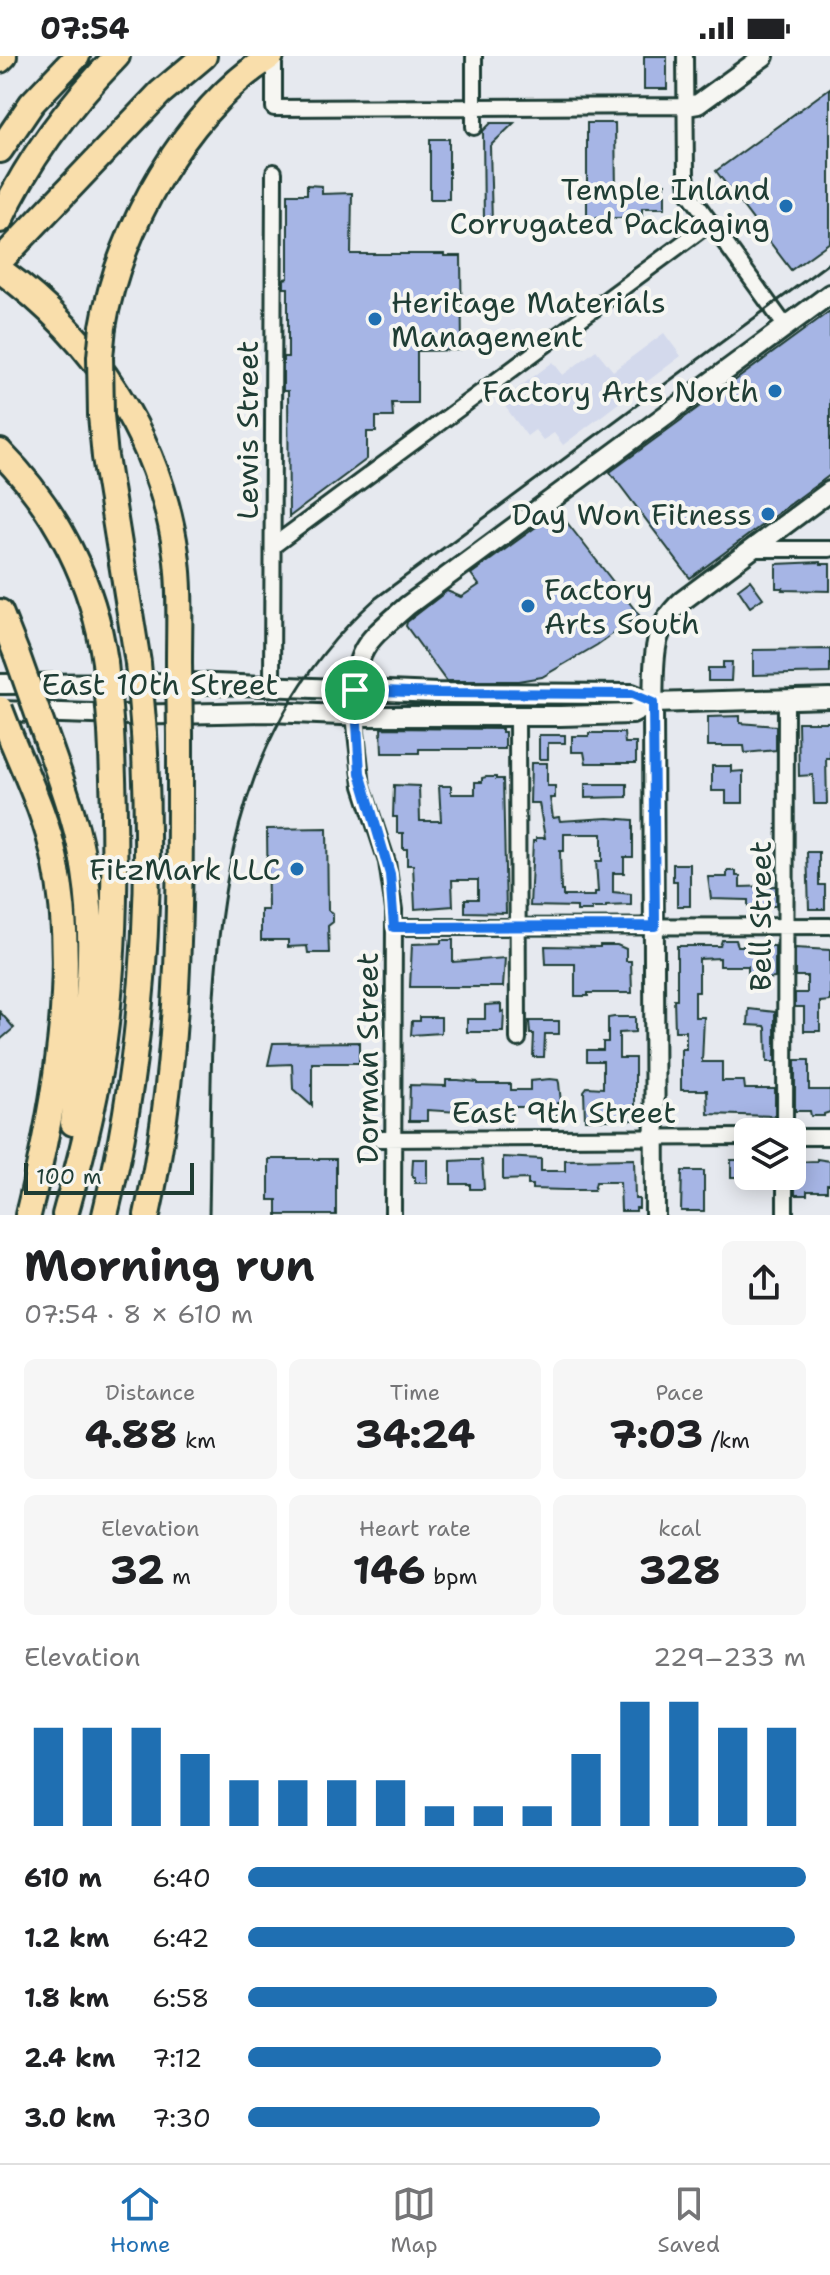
<!DOCTYPE html>
<meta charset="utf-8">
<style>
:root{--surface:#fff;--page:#f6f6f6;--text:#202124;--muted:#757577;--line:#e0e0e0;--accent:#1f6fb2}
body{margin:0;font-family:"Shantell Sans",sans-serif;background:var(--page);color:var(--text);height:100vh;display:flex;flex-direction:column;font-size:30px;white-space:nowrap}
*{box-sizing:border-box;margin:0}
p{font-size:26px;color:var(--muted)}
.icon{flex:none;width:44px;height:44px;fill:none;stroke:currentColor;stroke-width:2;stroke-linecap:round;stroke-linejoin:round}
.map{position:relative;height:1159px;overflow:hidden}
.sheet{display:flex;flex-direction:column;background:var(--surface);flex:1}
.sheet>*{flex:none}
.controls{position:absolute;left:734px;top:1062px;display:grid;gap:16px}
.controls a{display:grid;place-items:center;width:72px;height:72px;border-radius:12px;background:var(--surface);box-shadow:0 4px 20px #0003;font-size:40px}
.scale{position:absolute;left:24px;bottom:20px;width:170px;box-sizing:border-box;padding-left:8px;border:4px solid #1f3d34;border-top:0;font-size:22px;line-height:28px;white-space:nowrap;color:#1f3d34;-webkit-text-stroke:6px #f6f6f2;paint-order:stroke}
.pin{position:absolute;display:grid;place-items:center;width:68px;height:68px;color:#fff;margin:-34px;border:4px solid #fff;border-radius:50%;box-shadow:0 2px 8px #0007}
.round{display:grid;place-items:center;flex:none;width:84px;height:84px;border-radius:12px;background:var(--page)}
.summary{display:flex;align-items:center;justify-content:space-between;height:136px;padding:0 24px}
h1{font-size:44px;font-weight:700;line-height:60px}
.metrics{display:grid;grid-template-columns:repeat(3,1fr);gap:12px;height:136px;padding:8px 24px}
.metrics div{display:grid;align-content:center;border-radius:12px;background:var(--page);text-align:center}
.metrics b{font-size:40px;font-weight:700}
.metrics small{font-size:22px;font-weight:400}
.metrics p{font-size:22px}
.chart{height:224px;padding:16px 24px}
.chart p{display:flex;justify-content:space-between}
.chart svg{width:100%;height:144px;margin-top:8px;stroke:var(--accent);stroke-width:6}
ul{padding:0 24px;list-style:none;font-size:26px}
li{display:grid;grid-template-columns:128px 96px 1fr;align-items:center;height:60px}
li i{height:20px;border-radius:10px;background:var(--accent)}
.status{display:flex;justify-content:space-between;align-items:center;height:56px;padding:0 40px;background:var(--surface);direction:ltr}
.status svg{height:22px;fill:currentColor}
.menu{display:flex;justify-content:space-around;align-items:center;height:112px;border-top:2px solid var(--line);background:var(--surface);font-size:22px;color:var(--muted)}
.menu a{display:grid;justify-items:center;gap:4px}
.menu .on{color:var(--accent)}
.map>svg:first-child{display:block}
.built{fill:#d3d9ec}
.building{fill:#a6b5e5;stroke:#1f3d34;stroke-width:2;fill-rule:evenodd}
.lines{fill:none;stroke-linecap:round;stroke-linejoin:round}
.street-casing{stroke:#1f3d34;stroke-width:20}
.secondary-casing{stroke:#1f3d34;stroke-width:24}
.highway-casing{stroke:#1f3d34;stroke-width:30}
.street{stroke:#f6f6f2;stroke-width:14}
.secondary{stroke:#f6f6f2;stroke-width:18}
.highway{stroke:#f9deab;stroke-width:24}
.rail{stroke:#1f3d34;stroke-width:3}
.highway-bridge-casing{stroke:#1f3d34;stroke-width:30;stroke-linecap:butt}
.highway-bridge{stroke:#f9deab;stroke-width:24}
.route-casing{stroke:#fff;stroke-width:16}
.route{stroke:#1a73e8;stroke-width:10}
.poi-dot{fill:#1f6fb2;stroke:#f6f6f2;stroke-width:3}
.labels{text-anchor:middle;dominant-baseline:central;stroke-width:8;stroke-linejoin:round;paint-order:stroke}
.poi-label{font-size:30px;fill:#1f3d34;stroke:#f6f6f2;text-anchor:end}
.street-label{font-size:30px;fill:#1f3d34;stroke:#f6f6f2}
</style>
<div class="status"><b>07:54</b><svg viewBox="0 0 49 12"><path d="M0 12V9h3v3zM5 12V6h3v6zM10 12V3h3v9zM15 12V0h3v12zM26 1h20v11H26zM47 4h2v5h-2z"/></svg></div>
<div class="map">
<svg width="830" height="1159" viewBox="0 0 830 1159">
<rect width="100%" height="100%" fill="#e6e9ef"/>
<filter id="ink" filterUnits="userSpaceOnUse"><feTurbulence type="fractalNoise" baseFrequency=".0125" numOctaves="2"/><feDisplacementMap in="SourceGraphic" scale="16" xChannelSelector="R" yChannelSelector="G"/><feConvolveMatrix kernelMatrix="1 2 1 2 8 2 1 2 1" color-interpolation-filters="sRGB"/></filter>
<g filter="url(#ink)">
<path class="built" d="M664 277 681 300 563 389 554 377 543 384 535 374 527 380 501 345 553 306 563 319 596 294 613 315Z"/>
<path class="building" d="M644 0H667V33H644Z
M830 32V186L791 214 716 115Z
M491 67H514L490 90 492 167H484L483 75Z
M587 67H615L616 136H633V128L665 127V152H642V162H587Z
M430 83H449V143H430Z
M307 129 322 130V138L352 137 351 198H444V200H461L462 294 417 295V347H392L393 361H376V376H367V403L289 461 288 335H283V301H288V232H284V223L288 222V138H307Z
M830 255V419L690 522 610 416Z
M558 455 639 559 597 589 542 621 518 625H446L406 570 407 566 447 535 461 541 479 529 471 518Z
M821 506V508H830V535L782 534 783 532H776V508Z
M750 524 763 542 750 551 738 533Z
M830 593V617L753 619V594Z
M723 606H732L731 625H708V612H723Z
M740 660V667L776 670V694L745 697 744 690H708V661Z
M798 666H830V702H826L827 748H814L813 719 799 720Z
M381 672 502 673V676H505V693H419V697H382Z
M589 677H624L625 687H636V707H586L584 696H572V680H589Z
M539 679H565V687H548V703H539Z
M531 707H547V730H555V742H550L553 762 559 761 560 765 608 762 633 764V801H624V817H613V836L631 838V849L606 850V852H592V855H577V851L530 850 533 785H536V782H545L539 747H530ZM564 778H602V805H596L598 836H595V840H563V835H561L560 795H564Z
M712 710H731V716L743 715V747H726V735H712Z
M496 721V723H503L506 857 465 856V843H478V824H452L453 850 415 853 413 809H407V793H403V777H397V761H393L394 729 419 730 420 765H441L439 730H451V738H475V726H482V722L486 721Z
M585 728H627V741L585 742Z
M327 772 328 854 333 858V866L328 870 329 897H308L307 890 288 891V884H261V854H268L267 773Z
M807 796H819V829H825V853H809Z
M673 808H690V850H677V825H673Z
M727 815H736V820H740V831L776 830V850H748V844L711 843 708 821H727Z
M441 884H453V906L505 902 503 931H410L412 888 441 887Z
M722 884H736L738 890H775V922L763 923V932H748V910H720V902L699 903V936H695V961H704L702 1006H722V1025H744L745 1033H775V1060L708 1058 707 1034H681V993H686V975H675L674 943H677V890H720Z
M600 889H617L626 893V905H631L632 937H588V940H575V908H546L545 890 600 891Z
M795 892 830 894V945L820 946V975H804V951H795V937H807V920H795Z
M501 948V956L504 955 503 976H467V963H485V949Z
M749 953 775 956V1006H767L766 972 765 970 748 969Z
M0 956 14 972 0 984Z
M420 961H441V977L411 979 412 965H420Z
M614 961H635V976L619 977V1002H635V1064H585L584 1035 587 1031 603 1032V1005H587V994H603V986H608V962Z
M529 965H559V978H545L544 1001H533L534 978H530Z
M359 986V1007H312V1050L293 1033 292 1008 268 1009 273 987Z
M795 1004H809V1034H830V1056L824 1058V1060H811L810 1055H795Z
M550 1023 558 1024 559 1027 561 1047H557V1061L532 1060V1051H513L511 1061H502V1052L478 1053 475 1057 427 1054V1065H409L410 1029 446 1030V1024H458L477 1026V1028H511V1034H530V1025Z
M503 1101 541 1103V1115H565V1104L634 1103 635 1143H639V1152H636V1155H621L620 1126H596L594 1134H566L532 1133V1129H528V1123L503 1124Z
M269 1103H336V1159H277V1144H269Z
M413 1103H427V1127H415V1121H412Z
M817 1103 830 1105V1128H827V1135H807V1139H795V1109H797V1106L817 1105Z
M470 1104H482L484 1133H470V1128H451V1105Z
M731 1104H744V1121H731Z
M682 1115H704V1155H681Z"/>
<g class="lines">
<defs>
<path id="street" d="M274 0V52L686 50
M474 0V71
M685 0 686 119 689 137 786 271
M273 490 710 167
M752 493H830
M272 631 274 116
M354 659 362 730 387 806 394 854 393 1159
M517 659 518 983
M394 871 830 870
M785 1076 786 643
M792 1081H830
M379 1083 748 1081
M785 1159V1120"/>
<path id="secondary" d="M686 50 698 48 764 0
M0 628 189 627 437 637 632 638 653 647
M354 644C355 590 369 584 407 550L830 238
M0 655 123 659 270 656 365 660H560L632 658 653 647 830 642
M655 1159 653 647C655 606 649 575 682 545L830 435"/>
<path id="highway" d="M0 4 4 0
M0 94 32 47 77 0
M0 164C29 101 69 49 117 0
M0 205 160 37 204 0
M0 214C94 281 160 383 176 497 181 533 179 570 179 607
M103 271C119 173 186 54 271 0
M101 359 105 401 138 607
M0 396C57 453 94 527 105 606
M0 556 17 599
M12 684C28 723 47 763 55 804 79 915 55 1050 28 1159
M50 692C64 732 79 773 85 816 98 899 84 984 73 1067
M65 1159C82 1097 99 1033 106 968 117 871 116 773 111 675
M105 1159C144 1000 153 840 144 677
M147 1159C182 1000 180 841 180 679"/>
</defs>
<use href="#street" class="street-casing"/>
<use href="#secondary" class="secondary-casing"/>
<use href="#highway" class="highway-casing"/>
<use href="#street" class="street"/>
<use href="#secondary" class="secondary"/>
<use href="#highway" class="highway"/>
<path class="rail" d="M209 1159C214 937 195 704 376 542L830 206"/>
<defs>
<path id="highway-bridge" d="M101 359 100 301 103 271
M17 599 50 692
M105 606 111 675
M138 607 144 677
M179 607 180 679
M0 653 12 684"/>
</defs>
<use href="#highway-bridge" class="highway-bridge-casing"/>
<use href="#highway-bridge" class="highway-bridge"/>
</g>
</g>
<g class="lines" filter="url(#ink)">
<defs>
<path id="route" d="M355 634 437 637 632 638 653 647 655 870 394 871 390 818 360 717Z"/>
</defs>
<use href="#route" class="route-casing"/>
<use href="#route" class="route"/>
</g>
<g class="poi-dot">
<circle cx="786" cy="150" r="8"/>
<circle cx="375" cy="263" r="8"/>
<circle cx="775" cy="335" r="8"/>
<circle cx="768" cy="458" r="8"/>
<circle cx="528" cy="550" r="8"/>
<circle cx="297" cy="813" r="8"/>
</g>
<g class="labels">
<g class="poi-label">
<text x="770" y="133">Temple Inland<tspan x="770" dy="34">Corrugated Packaging</tspan></text>
<text x="391" y="246" text-anchor="start">Heritage Materials<tspan x="391" dy="34">Management</tspan></text>
<text x="759" y="335">Factory Arts North</text>
<text x="752" y="458">Day Won Fitness</text>
<text x="544" y="533" text-anchor="start">Factory<tspan x="544" dy="34">Arts South</tspan></text>
<text x="281" y="813">FitzMark LLC</text>
</g>
<g class="street-label">
<text transform="translate(247 374) rotate(-90)">Lewis Street</text>
<text x="160" y="628">East 10th Street</text>
<text transform="translate(760 860) rotate(-90)">Bell Street</text>
<text transform="translate(367 1002) rotate(-90)">Dorman Street</text>
<text x="564" y="1056">East 9th Street</text>
</g>
</g>
</svg>
<div class="controls">
<a><svg class="icon" aria-label="layers" viewBox="0 0 24 24"><path d="M12 4l9 5-9 5-9-5zM3 14l9 5 9-5"/></svg></a>
</div>
<div class="scale">100 m</div>
<div class="pin" style="left:355px;top:634px;background:#1e9e55"><svg class="icon" aria-label="arrive" viewBox="0 0 24 24"><path d="M6 21V4h12l-3 4 3 4H6"/></svg></div>
</div>
<section class="sheet">
<div class="summary"><div><h1>Morning run</h1><p>07:54 · 8 × 610 m</p></div><a class="round"><svg class="icon" aria-label="share" viewBox="0 0 24 24"><path d="M12 15V3M7 8l5-5 5 5M5 13v7h14v-7"/></svg></a></div>
<div class="metrics">
<div><p>Distance</p><b>4.88<small> km</small></b></div>
<div><p>Time</p><b>34:24</b></div>
<div><p>Pace</p><b>7:03<small> /km</small></b></div>
</div>
<div class="metrics">
<div><p>Elevation</p><b>32<small> m</small></b></div>
<div><p>Heart rate</p><b>146<small> bpm</small></b></div>
<div><p>kcal</p><b>328</b></div>
</div>
<div class="chart"><p><span>Elevation</span>229–233 m</p>
<svg viewBox="0 0 160 44" preserveAspectRatio="none"><path d="M5 44V14M15 44V14M25 44V14M35 44V22M45 44V30M55 44V30M65 44V30M75 44V30M85 44V38M95 44V38M105 44V38M115 44V22M125 44V6M135 44V6M145 44V14M155 44V14"/></svg>
</div>
<ul>
<li><b>610 m</b>6:40<i style="width:100%"></i></li>
<li><b>1.2 km</b>6:42<i style="width:98%"></i></li>
<li><b>1.8 km</b>6:58<i style="width:84%"></i></li>
<li><b>2.4 km</b>7:12<i style="width:74%"></i></li>
<li><b>3.0 km</b>7:30<i style="width:63%"></i></li>
</ul>
</section>
<nav class="menu">
<a class="on"><svg class="icon" aria-label="home" viewBox="0 0 24 24"><path d="M3 11l9-7 9 7M6 9v11h12V9"/></svg>Home</a>
<a><svg class="icon" aria-label="map" viewBox="0 0 24 24"><path d="M3 6l6-2 6 2 6-2v14l-6 2-6-2-6 2zM9 4v14M15 6v14"/></svg>Map</a>
<a><svg class="icon" aria-label="saved" viewBox="0 0 24 24"><path d="M7 4h10v16l-5-4-5 4z"/></svg>Saved</a>
</nav>
